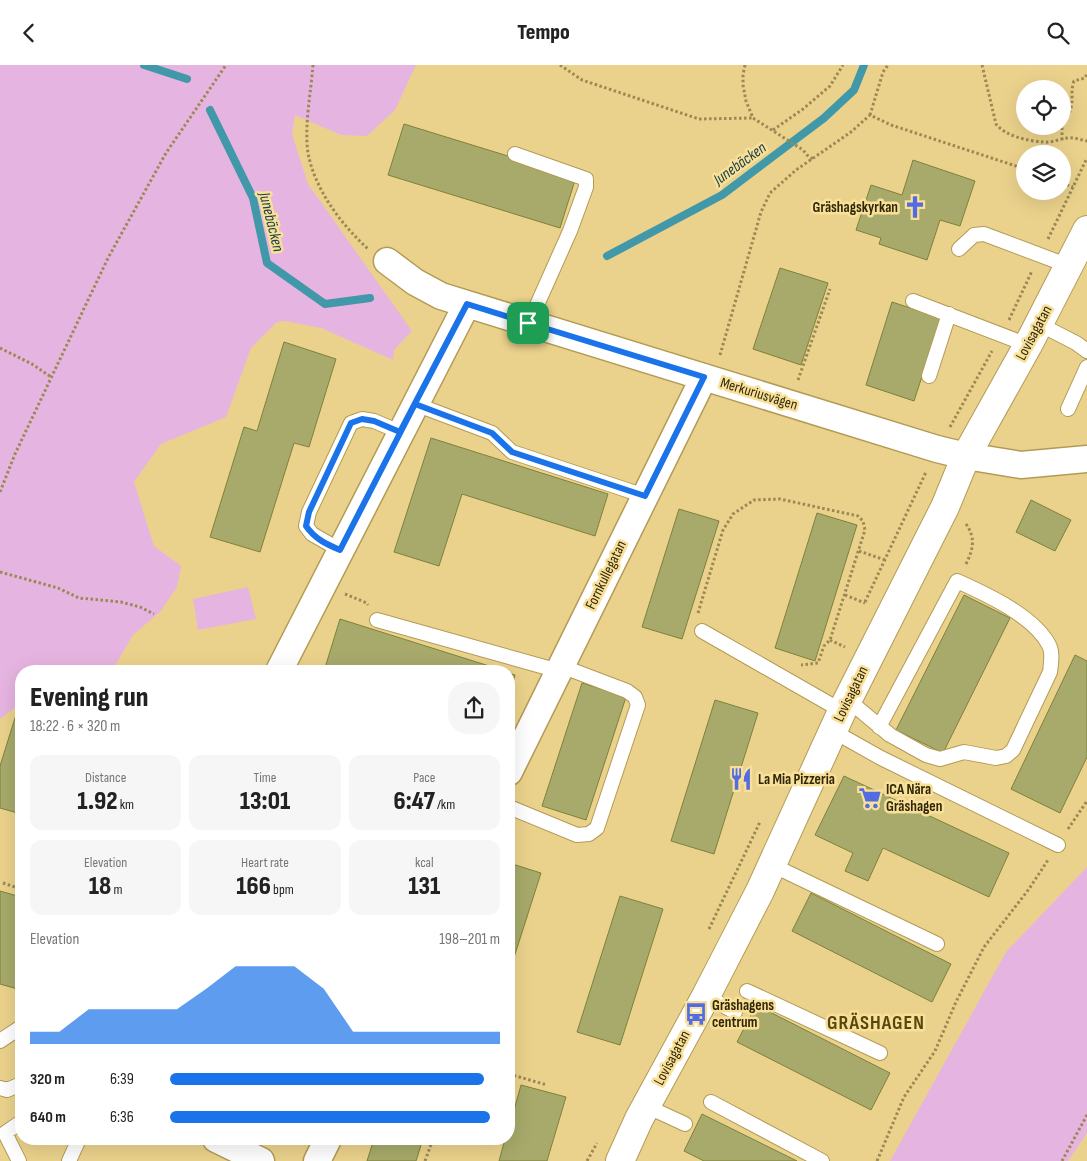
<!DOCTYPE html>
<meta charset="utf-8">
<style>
:root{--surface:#fff;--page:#f6f6f6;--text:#222;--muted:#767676;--accent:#1a73e8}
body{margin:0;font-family:"Sofia Sans Condensed",sans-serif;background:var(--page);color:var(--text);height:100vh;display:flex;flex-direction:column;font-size:19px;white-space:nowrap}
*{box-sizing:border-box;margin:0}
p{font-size:16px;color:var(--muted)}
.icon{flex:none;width:28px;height:28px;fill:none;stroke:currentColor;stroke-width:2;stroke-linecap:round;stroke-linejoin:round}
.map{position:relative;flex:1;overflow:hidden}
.drawer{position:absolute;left:15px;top:600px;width:500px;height:480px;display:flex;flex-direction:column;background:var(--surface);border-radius:20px;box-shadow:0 5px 20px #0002}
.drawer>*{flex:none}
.controls{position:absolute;left:1016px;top:15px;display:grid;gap:10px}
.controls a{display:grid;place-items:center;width:55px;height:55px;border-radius:50%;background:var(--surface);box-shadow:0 5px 20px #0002;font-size:25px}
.pin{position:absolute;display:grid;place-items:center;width:42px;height:42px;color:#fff;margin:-21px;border-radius:10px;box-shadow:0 2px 8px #0006}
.round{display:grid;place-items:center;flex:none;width:52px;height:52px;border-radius:20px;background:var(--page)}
.head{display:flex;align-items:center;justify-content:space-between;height:85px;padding:0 15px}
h1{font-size:28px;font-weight:800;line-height:38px}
.figures{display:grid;grid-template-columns:repeat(3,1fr);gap:8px;height:85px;padding:5px 15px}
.figures div{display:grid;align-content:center;border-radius:12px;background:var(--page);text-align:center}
.figures b{font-size:25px;font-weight:800}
.figures small{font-size:14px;font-weight:400}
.figures p{font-size:14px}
.chart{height:140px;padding:10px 15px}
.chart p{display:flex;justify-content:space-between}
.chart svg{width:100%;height:90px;margin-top:5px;fill:var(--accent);opacity:.7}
ul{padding:0 15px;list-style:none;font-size:16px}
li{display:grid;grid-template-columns:80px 60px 1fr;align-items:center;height:38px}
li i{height:12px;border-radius:6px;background:var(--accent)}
header{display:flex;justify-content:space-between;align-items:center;height:65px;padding:0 15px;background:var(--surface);font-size:22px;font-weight:800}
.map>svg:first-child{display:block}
.green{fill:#e6b4e0}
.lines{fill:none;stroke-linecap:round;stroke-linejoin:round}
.stream{stroke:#4098a8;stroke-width:8}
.building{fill:#a7aa6a;stroke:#7e813a}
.service-casing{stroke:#b39b55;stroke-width:16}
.minor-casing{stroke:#b39b55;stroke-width:29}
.tertiary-casing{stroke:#b39b55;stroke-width:30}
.path{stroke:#9b8854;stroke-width:3;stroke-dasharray:2.5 2.5;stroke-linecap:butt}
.service{stroke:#fff;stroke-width:14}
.minor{stroke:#fff;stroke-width:26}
.tertiary{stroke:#fff;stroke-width:28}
.route-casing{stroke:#fff;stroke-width:10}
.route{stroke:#1a73e8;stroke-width:6}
.labels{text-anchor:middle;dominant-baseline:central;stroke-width:5;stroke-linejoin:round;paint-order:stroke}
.poi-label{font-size:15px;font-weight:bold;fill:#302709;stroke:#f9e099;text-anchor:start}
.street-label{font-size:15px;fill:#302709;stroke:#f9e099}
.water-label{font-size:16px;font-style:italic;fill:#194249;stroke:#f9e099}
.district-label{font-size:20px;font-weight:bold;letter-spacing:1px;fill:#58470f;stroke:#f9e099}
</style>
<header><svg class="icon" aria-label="back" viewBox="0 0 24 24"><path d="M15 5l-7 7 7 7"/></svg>Tempo<svg class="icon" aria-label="search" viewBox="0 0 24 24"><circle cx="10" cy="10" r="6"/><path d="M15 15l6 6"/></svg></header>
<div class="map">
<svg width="1087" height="1096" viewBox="0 0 1087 1096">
<rect width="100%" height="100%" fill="#ebd28c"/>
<path class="green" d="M0 0H416L395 45 367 71 341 70 295 50 292 69 308 119 412 266 394 285 393 295 321 263 285 256 277 257 251 283 226 352 161 379 134 417 154 481 181 501 177 522 160 547 133 570 112 606 66 605 64 606H21V638L0 654Z
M248 522 256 554 198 565 193 534Z
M1087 802V1068L1068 1096H890L1006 887Z"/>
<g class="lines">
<path class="stream" d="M144 0 187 14
M210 45 253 133 267 198 325 239 370 233
M607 191 722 130 824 53 854 25 864 0"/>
</g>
<path class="building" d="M404 59 576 112 560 163 388 110Z
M913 95 975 116 960 161 940 155 927 195 879 179 881 173 856 165 871 120 902 130Z
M780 203 828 218 801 300 753 284Z
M892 237 941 253 914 336 866 320Z
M284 277 336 294 309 382 294 378 260 487 210 472 244 362 257 366Z
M431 373 608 429 595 471 462 429 439 501 394 487Z
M1031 435 1071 455 1055 486 1016 467Z
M679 444 719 456 682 574 642 562Z
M817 448 857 460 815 596 775 583Z
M964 530 1010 553 943 688 896 665Z
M340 554 505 606H324Z
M1075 590 1087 596V692L1060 748 1011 724Z
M509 608 515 610 509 630Z
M582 618 626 632 586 755 542 741Z
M715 635 758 648 714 789 671 776Z
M20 637 21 638V749L0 743V701Z
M844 711 1009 788 989 832 883 783 868 816 845 806 853 788 815 770Z
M509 798 541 808 509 908Z
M0 826 21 832V925L0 919Z
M811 828 951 899 932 937 792 866Z
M620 831 663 844 620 980 577 967Z
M756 940 890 1008 871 1045 737 977Z
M521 1020 566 1032 547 1096H499L505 1074H509V1063Z
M702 1049 797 1096H704L684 1086Z
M374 1074H423L416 1096H367Z"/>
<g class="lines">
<defs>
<path id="service" d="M515 89 586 114V122L570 166 529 258
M959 184 974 170 984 169 1069 201
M913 236 1028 280
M1039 259 1076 278 1087 286
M929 311 949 249
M415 339 492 368 512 387 645 431
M1068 344 1087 302
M340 485 312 469 306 461 309 447 351 358 362 354 374 356 400 367
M377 555 559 606
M702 566 842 646
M848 635 890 670 926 690 940 694 964 687 996 693 1006 691 1013 685 1050 607C1051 599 1053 588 1049 580 1034 551 986 529 957 516L879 662
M833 666 881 693 1058 780
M509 742 577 770 589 769 597 763 638 640 635 632 627 626 561 601
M772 800 937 879
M747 926 880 988
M706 931 735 947
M0 976 21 962
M0 1023 7 1025 21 1019
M711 1037 822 1096
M646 1041 685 1059
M19 1096 5 1068 21 1057
M69 1096 79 1074"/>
<path id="minor" d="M387 196 415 217 441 231 937 384 966 391 1021 400 1087 394
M279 606 467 239
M509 707 704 312
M216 1074 261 1096
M317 1096 328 1074"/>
<path id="tertiary" d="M620 1096 639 1054 706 931 760 826 842 646 945 442 966 391 1028 280 1087 165"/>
</defs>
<use href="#service" class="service-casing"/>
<use href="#minor" class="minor-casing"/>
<use href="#tertiary" class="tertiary-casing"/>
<path class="path" d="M313 0C311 27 304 61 308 88 315 125 341 159 368 184
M560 0 582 15 699 54 753 53
M745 0 743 10V20L746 36 753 53 803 85 807 90 813 94
M982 0 996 59C1005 71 1028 76 1043 77 1052 78 1059 74 1067 73 1074 72 1081 75 1087 76
M870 50 883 7 888 0
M1062 61C1064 55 1068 52 1070 46 1074 36 1070 26 1074 16L1085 13 1087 9
M773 65 803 44 830 21 843 0
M1062 75V61
M1062 118 1073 122
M1048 174 1087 93
M1009 255 1032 206
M0 283 32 299 51 312
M720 290 761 147 770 128 796 105 851 67 870 50 891 60 1025 104
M798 315 830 224
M950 362 992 286
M0 427 15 389 108 193 166 88 226 0
M859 486 885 495
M966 499C973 485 976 473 966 459
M0 507 58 523 79 533 121 537 140 542 154 549
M345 529 367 538 368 540
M845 530 865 538
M865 537 926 407
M698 548 723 465 733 449 754 435 780 434 858 451 863 456 865 465 830 575 824 581 818 598 801 600
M830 575 845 582
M1068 764 1087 736
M3 818 21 824
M709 864 760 757
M509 1009 547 1020
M425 1096 433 1074
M587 1096 597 1078
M877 1096 904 1032 935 986 956 937 984 882 1029 824 1048 795
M1062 1096 1087 1050"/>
<use href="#service" class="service"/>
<use href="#minor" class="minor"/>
<use href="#tertiary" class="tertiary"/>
</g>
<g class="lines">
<defs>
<path id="route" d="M528 258 467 239 400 367 374 356 362 354 351 358 309 447 306 461C315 474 326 479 340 485L415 339 492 368 512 387 645 431 704 312 528 258"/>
</defs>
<use href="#route" class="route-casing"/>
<use href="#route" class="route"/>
</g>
<defs>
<symbol id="church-bare" viewBox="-9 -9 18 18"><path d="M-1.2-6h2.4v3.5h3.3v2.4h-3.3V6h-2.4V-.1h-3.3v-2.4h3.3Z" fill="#546ce2" stroke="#f9e099" stroke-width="2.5" paint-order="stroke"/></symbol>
<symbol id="restaurant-bare" viewBox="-9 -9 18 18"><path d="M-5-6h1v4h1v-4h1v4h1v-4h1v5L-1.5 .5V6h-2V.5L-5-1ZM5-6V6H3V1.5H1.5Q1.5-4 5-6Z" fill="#546ce2" stroke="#f9e099" stroke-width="2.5" paint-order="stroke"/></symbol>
<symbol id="supermarket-bare" viewBox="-9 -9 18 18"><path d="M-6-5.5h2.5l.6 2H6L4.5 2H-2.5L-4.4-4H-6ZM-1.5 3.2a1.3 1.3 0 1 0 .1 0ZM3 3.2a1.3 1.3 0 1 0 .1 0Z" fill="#546ce2" stroke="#f9e099" stroke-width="2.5" paint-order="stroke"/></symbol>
<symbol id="bus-bare" viewBox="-9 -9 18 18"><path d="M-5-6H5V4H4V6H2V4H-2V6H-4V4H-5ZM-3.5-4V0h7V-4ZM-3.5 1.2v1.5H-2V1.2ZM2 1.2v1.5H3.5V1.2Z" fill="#546ce2" stroke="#f9e099" stroke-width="2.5" paint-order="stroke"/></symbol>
</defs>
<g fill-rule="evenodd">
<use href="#church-bare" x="899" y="126" width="32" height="32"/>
<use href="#restaurant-bare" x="725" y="698" width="32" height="32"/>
<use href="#supermarket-bare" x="854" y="717" width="32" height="32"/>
<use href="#bus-bare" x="680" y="933" width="32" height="32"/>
</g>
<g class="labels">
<g class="poi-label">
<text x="898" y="142" text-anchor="end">Gräshagskyrkan</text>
<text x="758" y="714">La Mia Pizzeria</text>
<text x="886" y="724">ICA Nära<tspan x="886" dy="17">Gräshagen</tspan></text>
<text x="712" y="940">Gräshagens<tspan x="712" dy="17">centrum</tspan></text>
</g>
<g class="street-label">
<text transform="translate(1034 268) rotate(-62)">Lovisagatan</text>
<text transform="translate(759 329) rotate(17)">Merkuriusvägen</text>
<text transform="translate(606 510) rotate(-64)">Fornkullegatan</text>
<text transform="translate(851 629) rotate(-64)">Lovisagatan</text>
<text transform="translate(672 993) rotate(-62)">Lovisagatan</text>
</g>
<g class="water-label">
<text transform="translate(740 99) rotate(-36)">Junebäcken</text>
<text transform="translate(271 157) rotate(76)">Junebäcken</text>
</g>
<g class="district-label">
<text x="876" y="958">GRÄSHAGEN</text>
</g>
</g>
</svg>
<div class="controls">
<a><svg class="icon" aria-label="locate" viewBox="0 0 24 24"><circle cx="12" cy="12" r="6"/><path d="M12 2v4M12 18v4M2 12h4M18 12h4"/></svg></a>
<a><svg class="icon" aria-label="layers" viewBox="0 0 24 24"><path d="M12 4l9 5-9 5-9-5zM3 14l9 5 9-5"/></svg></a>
</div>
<div class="pin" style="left:528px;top:258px;background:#1e9e55"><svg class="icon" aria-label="arrive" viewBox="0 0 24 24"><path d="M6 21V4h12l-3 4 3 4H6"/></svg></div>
<section class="drawer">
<div class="head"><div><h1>Evening run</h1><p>18:22 · 6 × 320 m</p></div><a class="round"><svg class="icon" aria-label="share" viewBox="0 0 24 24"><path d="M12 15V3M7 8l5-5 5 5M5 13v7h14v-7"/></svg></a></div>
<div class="figures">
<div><p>Distance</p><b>1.92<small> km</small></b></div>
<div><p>Time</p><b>13:01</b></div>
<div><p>Pace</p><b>6:47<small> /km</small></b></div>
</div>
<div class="figures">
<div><p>Elevation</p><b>18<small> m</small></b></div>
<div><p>Heart rate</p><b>166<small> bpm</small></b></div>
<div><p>kcal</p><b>131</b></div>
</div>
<div class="chart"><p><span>Elevation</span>198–201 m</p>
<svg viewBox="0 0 160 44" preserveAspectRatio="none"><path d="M0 44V38L10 38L20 27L30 27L40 27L50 27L60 17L70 6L80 6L90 6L100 17L110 38L120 38L130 38L140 38L150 38L160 38V44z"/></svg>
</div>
<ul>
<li><b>320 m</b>6:39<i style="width:95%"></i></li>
<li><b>640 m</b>6:36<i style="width:97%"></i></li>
</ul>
</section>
</div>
